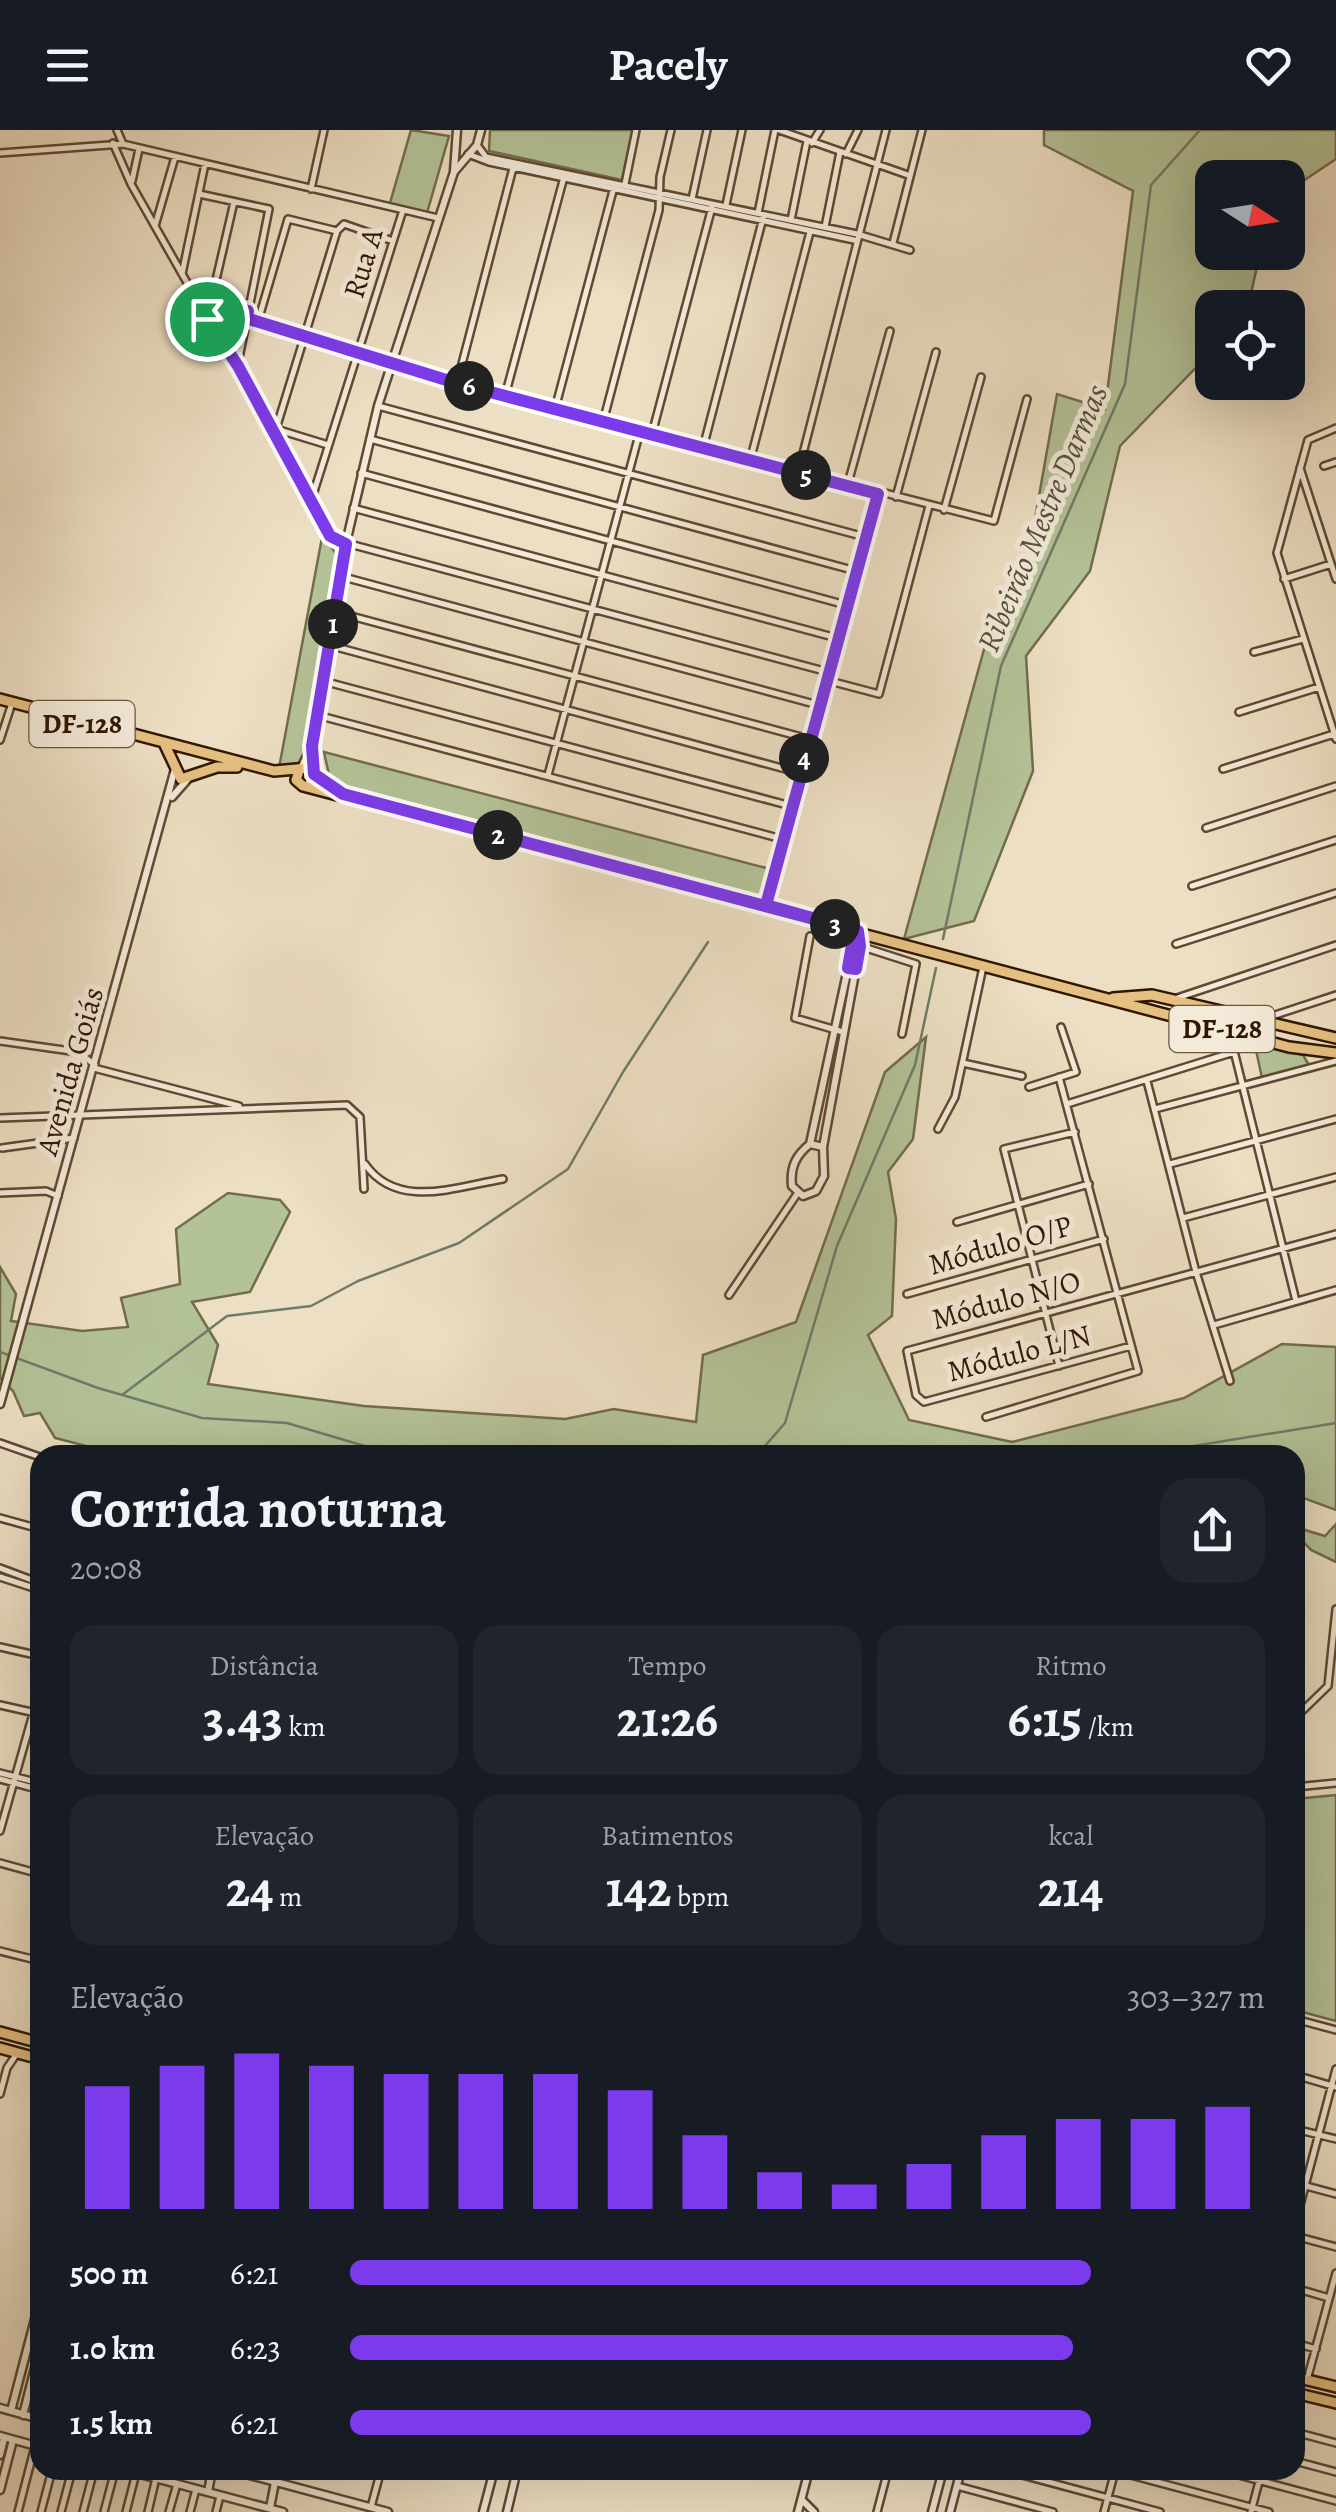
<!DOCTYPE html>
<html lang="pt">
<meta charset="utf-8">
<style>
:root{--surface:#171b24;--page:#20242c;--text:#f1f3f6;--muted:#9ea1a6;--accent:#7c3aed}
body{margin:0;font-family:Alegreya,serif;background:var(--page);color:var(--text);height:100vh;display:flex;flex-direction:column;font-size:38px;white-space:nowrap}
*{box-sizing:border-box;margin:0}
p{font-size:32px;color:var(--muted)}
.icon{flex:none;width:55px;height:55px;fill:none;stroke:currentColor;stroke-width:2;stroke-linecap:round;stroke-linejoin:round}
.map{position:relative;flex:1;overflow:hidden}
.details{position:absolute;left:30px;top:1315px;width:1275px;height:1035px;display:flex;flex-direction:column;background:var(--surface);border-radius:30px;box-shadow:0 10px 40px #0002}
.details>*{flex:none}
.needle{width:65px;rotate:102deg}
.fabs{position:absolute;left:1195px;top:30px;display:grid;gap:20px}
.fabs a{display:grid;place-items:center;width:110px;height:110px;border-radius:20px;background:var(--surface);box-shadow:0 10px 40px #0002;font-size:50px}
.pin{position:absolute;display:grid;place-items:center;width:85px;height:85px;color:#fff;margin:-42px;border:5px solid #fff;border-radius:50%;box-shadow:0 2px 10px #0007}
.km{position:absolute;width:50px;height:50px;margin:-25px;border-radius:50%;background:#222;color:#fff;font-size:28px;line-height:50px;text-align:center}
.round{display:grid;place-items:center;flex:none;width:105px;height:105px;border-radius:30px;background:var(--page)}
.headline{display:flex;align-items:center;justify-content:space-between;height:170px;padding:0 40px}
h1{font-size:55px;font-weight:700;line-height:75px}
.figures{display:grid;grid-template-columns:repeat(3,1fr);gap:15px;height:170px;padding:10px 40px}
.figures div{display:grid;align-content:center;border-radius:25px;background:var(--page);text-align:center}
.figures b{font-size:50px;font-weight:700}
.figures small{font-size:28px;font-weight:400}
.figures p{font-size:28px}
.chart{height:280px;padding:20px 40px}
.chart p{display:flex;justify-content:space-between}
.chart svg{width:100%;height:180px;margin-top:10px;stroke:var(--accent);stroke-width:6}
ul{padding:0 40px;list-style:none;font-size:32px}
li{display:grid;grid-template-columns:160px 120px 1fr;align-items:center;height:75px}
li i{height:25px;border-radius:12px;background:var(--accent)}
header{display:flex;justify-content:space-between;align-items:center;height:130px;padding:0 40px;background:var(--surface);font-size:45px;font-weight:700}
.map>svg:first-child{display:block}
.green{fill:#b4c297;stroke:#726c4c;stroke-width:2.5}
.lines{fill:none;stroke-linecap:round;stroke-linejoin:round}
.stream{stroke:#6f7b6a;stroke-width:2.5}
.minor-casing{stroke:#5f4931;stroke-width:10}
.tertiary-casing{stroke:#5f4931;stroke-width:11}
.primary-casing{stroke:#301700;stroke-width:14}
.minor{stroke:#f3ead9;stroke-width:5}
.tertiary{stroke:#f3ead9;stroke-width:6}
.primary{stroke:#e6c082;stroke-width:9}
.route-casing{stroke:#fff;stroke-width:20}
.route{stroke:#7c3aed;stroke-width:12}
.labels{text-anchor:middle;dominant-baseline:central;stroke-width:10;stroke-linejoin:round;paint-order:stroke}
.shield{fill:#f3ead9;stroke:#6a5641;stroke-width:2.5}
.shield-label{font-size:28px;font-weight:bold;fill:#301700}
.street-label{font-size:30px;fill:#301700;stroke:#f3ead9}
.water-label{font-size:32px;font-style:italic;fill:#55513e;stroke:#f3ead9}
</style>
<header><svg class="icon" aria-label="menu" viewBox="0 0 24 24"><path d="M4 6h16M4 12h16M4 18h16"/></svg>Pacely<svg class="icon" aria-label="heart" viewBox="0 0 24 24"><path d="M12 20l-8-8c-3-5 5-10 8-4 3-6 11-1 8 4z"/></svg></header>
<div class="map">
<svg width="1336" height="2382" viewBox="0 0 1336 2382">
<rect width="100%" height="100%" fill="#eddfc4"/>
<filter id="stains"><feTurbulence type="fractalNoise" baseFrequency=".002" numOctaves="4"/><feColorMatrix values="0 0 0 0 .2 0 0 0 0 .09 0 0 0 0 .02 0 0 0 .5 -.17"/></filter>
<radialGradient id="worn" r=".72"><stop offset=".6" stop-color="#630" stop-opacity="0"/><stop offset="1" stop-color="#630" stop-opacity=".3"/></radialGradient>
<path class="green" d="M411 0 449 6 427 83 390 73Z
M490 0H633L622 50 489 21Z
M1044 0H1336V29L1288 61V48H1212V122L1260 123 1248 177 1212 178V221L1120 316 1090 441 1026 526 1033 641 974 791 904 809 991 494 1036 431 1033 400 1057 264 1105 279 1133 61 1044 15Z
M323 402 339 430 305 622 299 635 279 638Z
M324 622 770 739 762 769 331 654Z
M926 907 913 1009 888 1042 896 1089 892 1186 868 1205 909 1290 1012 1312 1184 1268 1282 1214 1336 1217V1380L1295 1365V1325H121L55 1308 40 1283 24 1286 13 1261 0 1248V1137L16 1164 11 1191 82 1201 128 1197 121 1168 180 1154 176 1099 228 1063 280 1070 290 1082 250 1162 192 1172 218 1215 208 1254 364 1276 565 1289 614 1279 696 1292 703 1225 796 1192 885 942Z
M1273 917 1303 925 1309 935 1262 948 1256 920Z
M1336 1394V1432L1311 1420 1295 1403V1397L1325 1406Z
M1336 1665V1891L1295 1880V1669Z"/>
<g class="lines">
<path class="stream" d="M943 809 1001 536 1125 254 1151 55 1200 0
M0 1222 98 1258 202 1288 287 1293 395 1325
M122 1265 227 1186 311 1176 358 1151 459 1113 568 1039 623 942 708 812
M757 1325 785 1293 837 1116 915 935 936 838
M1138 1325 1336 1293"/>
<defs>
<path id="minor" d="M117 0 123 14
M779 0 908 45
M113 13 131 54 331 406 346 413 828 542
M812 13 820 0
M477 15 486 27 857 104 910 120
M0 23 123 14 438 88
M468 24 489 32 854 110
M846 24 858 0
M132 51 139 19
M625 54 636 0
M311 59 324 0
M199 64 269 79 238 233
M692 69 707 0
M726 75 742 0
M758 83 775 0
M791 90 807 11
M155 96 175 27
M825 97 840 22
M893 113 922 0
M182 144 205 34
M212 170 247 181
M246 187 457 253 994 391 1027 269
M207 189 234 72
M258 191 288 89 337 101
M457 253 513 38
M505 266 564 47
M378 276 865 407
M555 279 614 57
M603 292 659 80 660 47 671 0
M1336 298 1308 310 1277 423 1336 609
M276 299 328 315
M275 302 337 101 344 94 393 111
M652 304 712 77
M370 309 856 441
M703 318 763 88
M750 331 810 102
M1324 336 1336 332
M1300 338 1336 449
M361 343 846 475
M798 343 886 0
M847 357 890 201
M896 367 936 222
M311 371 403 80
M353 378 837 508
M944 380 981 247
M340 446 818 575
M1284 449 1331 434
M336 482 809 609
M329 515 800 643
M1254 522 1303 509
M826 550 879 564 929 376
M323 551 791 676
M1239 582 1319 557
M317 585 782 709
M0 610 12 573
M1223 639 1334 604
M548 645 640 301
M1206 698 1336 656
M1192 756 1336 710
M766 775 878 364
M810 806 795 888 843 902
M1176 814 1336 763
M860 816 916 834 902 904
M1177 868 1336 815
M1263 889 1336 865
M1222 900 1232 913 1296 1171
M0 911 78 922 95 935
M963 933 1022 946
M94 938 239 976
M1147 951 1196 1142 1230 1251
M1029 957 1076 942 1061 897
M1067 974 1234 922
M1155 979 1336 931
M0 988 347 975 360 987 364 1059
M938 999 955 967 983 837
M2 1018 74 1008
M365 1034C397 1080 455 1057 503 1049
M1170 1034 1336 989
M0 1063 46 1061 58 1066
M1183 1088 1336 1047
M957 1092 1089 1054
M907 1164 1104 1109
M729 1165 797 1064
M1214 1195 1336 1160
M1131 1216 924 1272 916 1265 907 1221 1336 1104
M1059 1236 1004 1019 1075 1002
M986 1287 1138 1241 1059 947
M0 1313 40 1327
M0 1388 40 1399
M0 1438 40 1453
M0 1447 40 1460
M0 1517 40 1526
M0 1575 40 1584
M1295 1588 1328 1556 1336 1479
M0 1643 40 1653
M0 1649 40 1660
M1295 1657 1336 1653
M0 1701 40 1559
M0 1733 40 1744
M0 1821 40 1831
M1295 1889 1336 1900
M1295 1945 1336 1957
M0 1964 7 1938 18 1922
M1295 1999 1336 2009
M1295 2053 1336 2064
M1295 2094 1336 1939
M1295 2106 1336 2117
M1295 2158 1329 2168
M1295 2213 1316 2219
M1307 2250 1336 2143
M1295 2302 1336 2313
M1295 2331 1336 2342
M1004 2340 1160 2382
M1112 2340 1269 2382
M1220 2340 1336 2371
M957 2356 1053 2382
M371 2377 381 2340
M18 2382 35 2316
M41 2382 52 2340
M61 2382 72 2340
M83 2382 94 2340
M104 2382 115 2340
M126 2382 136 2343
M148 2382 156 2348
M169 2382 177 2354
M190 2382 196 2359
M216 2382 220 2366
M877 2382 888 2340
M1104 2382 1115 2341
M1251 2382 1262 2340"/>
<path id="tertiary" d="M454 41 457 0
M301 638 312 616 346 413 378 276 454 42 477 15 481 0
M172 667 187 650
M810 1014 853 815 848 799
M810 1014 823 1017 824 1046 816 1061 803 1066 792 1056C790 1037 796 1025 810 1014Z
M823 1017 860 816 858 802
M0 1274 175 639
M0 2278 40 2289
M11 2281 40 2170
M23 2285 40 2218
M0 2306 40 2317
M0 2325 4 2308
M125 2340 283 2382
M231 2340 388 2382
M0 2360 13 2310
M208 2362 212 2340
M802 2370 814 2382
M270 2378 275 2352
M483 2382 494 2340
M507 2382 517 2340
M798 2382 809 2340
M932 2382 943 2340
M950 2382 961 2340"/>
<path id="primary" d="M0 569 274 641 308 638 315 647 308 656
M165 615 181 649 217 637H237
M299 641 296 650 303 656 1289 917 1336 923
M314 645 341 661
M1113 868 1152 865 1336 908
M0 1902 40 1913
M0 1918 40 1929
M1295 2247 1336 2257
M1295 2263 1336 2273"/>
</defs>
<use href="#minor" class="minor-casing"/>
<use href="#tertiary" class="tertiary-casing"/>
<use href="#primary" class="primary-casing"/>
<use href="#minor" class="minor"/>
<use href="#tertiary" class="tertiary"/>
<use href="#primary" class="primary"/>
</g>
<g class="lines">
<defs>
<path id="route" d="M207 189 238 236 330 406 346 414 312 616 314 644 343 664 848 798 858 801 860 816 856 839 848 838 852 815 848 798 766 775 878 364 456 253 246 188 248 181 212 170 207 189"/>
</defs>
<use href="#route" class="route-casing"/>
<use href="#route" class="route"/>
</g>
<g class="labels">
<g class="shield">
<rect x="29.5" y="571" width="105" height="46" rx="8"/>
<rect x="1169.5" y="876" width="105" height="46" rx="8"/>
</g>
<g class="shield-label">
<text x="82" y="594">DF-128</text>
<text x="1222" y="899">DF-128</text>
</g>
<g class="street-label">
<text transform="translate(363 133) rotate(-73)">Rua A</text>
<text transform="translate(70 941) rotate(-74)">Avenida Goiás</text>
<text transform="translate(1000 1115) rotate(-16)">Módulo O/P</text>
<text transform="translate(1006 1170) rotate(-15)">Módulo N/O</text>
<text transform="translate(1019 1223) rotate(-15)">Módulo L/N</text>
</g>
<g class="water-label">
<text transform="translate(1042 388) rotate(-67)">Ribeirão Mestre Darmas</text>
</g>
</g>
<rect width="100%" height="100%" filter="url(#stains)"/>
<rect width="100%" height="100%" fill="url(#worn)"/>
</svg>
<div class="fabs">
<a><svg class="needle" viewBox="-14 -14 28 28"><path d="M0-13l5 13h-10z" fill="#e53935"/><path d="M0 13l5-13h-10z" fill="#9ea1a6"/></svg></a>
<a><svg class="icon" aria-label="locate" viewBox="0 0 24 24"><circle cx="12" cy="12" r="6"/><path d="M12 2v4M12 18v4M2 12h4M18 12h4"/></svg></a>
</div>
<div class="pin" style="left:207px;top:189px;background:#1e9e55"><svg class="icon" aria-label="arrive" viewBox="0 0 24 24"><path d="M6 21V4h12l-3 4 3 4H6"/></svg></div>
<b class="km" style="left:333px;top:494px">1</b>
<b class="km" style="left:498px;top:705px">2</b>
<b class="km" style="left:835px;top:794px">3</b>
<b class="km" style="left:804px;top:628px">4</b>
<b class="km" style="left:806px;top:345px">5</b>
<b class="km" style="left:469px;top:256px">6</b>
<section class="details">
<div class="headline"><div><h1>Corrida noturna</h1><p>20:08</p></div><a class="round"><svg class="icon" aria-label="share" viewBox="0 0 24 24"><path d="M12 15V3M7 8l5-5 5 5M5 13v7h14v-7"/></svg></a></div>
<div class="figures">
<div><p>Distância</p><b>3.43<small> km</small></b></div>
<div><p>Tempo</p><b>21:26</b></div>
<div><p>Ritmo</p><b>6:15<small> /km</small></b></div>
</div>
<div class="figures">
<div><p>Elevação</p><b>24<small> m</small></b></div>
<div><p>Batimentos</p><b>142<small> bpm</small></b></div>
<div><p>kcal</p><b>214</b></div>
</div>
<div class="chart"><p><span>Elevação</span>303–327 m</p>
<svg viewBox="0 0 160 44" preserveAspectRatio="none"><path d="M5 44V14M15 44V9M25 44V6M35 44V9M45 44V11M55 44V11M65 44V11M75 44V15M85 44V26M95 44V35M105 44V38M115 44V33M125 44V26M135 44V22M145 44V22M155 44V19"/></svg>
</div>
<ul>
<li><b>500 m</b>6:21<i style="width:81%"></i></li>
<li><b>1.0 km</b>6:23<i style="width:79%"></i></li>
<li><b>1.5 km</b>6:21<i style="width:81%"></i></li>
</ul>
</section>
</div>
